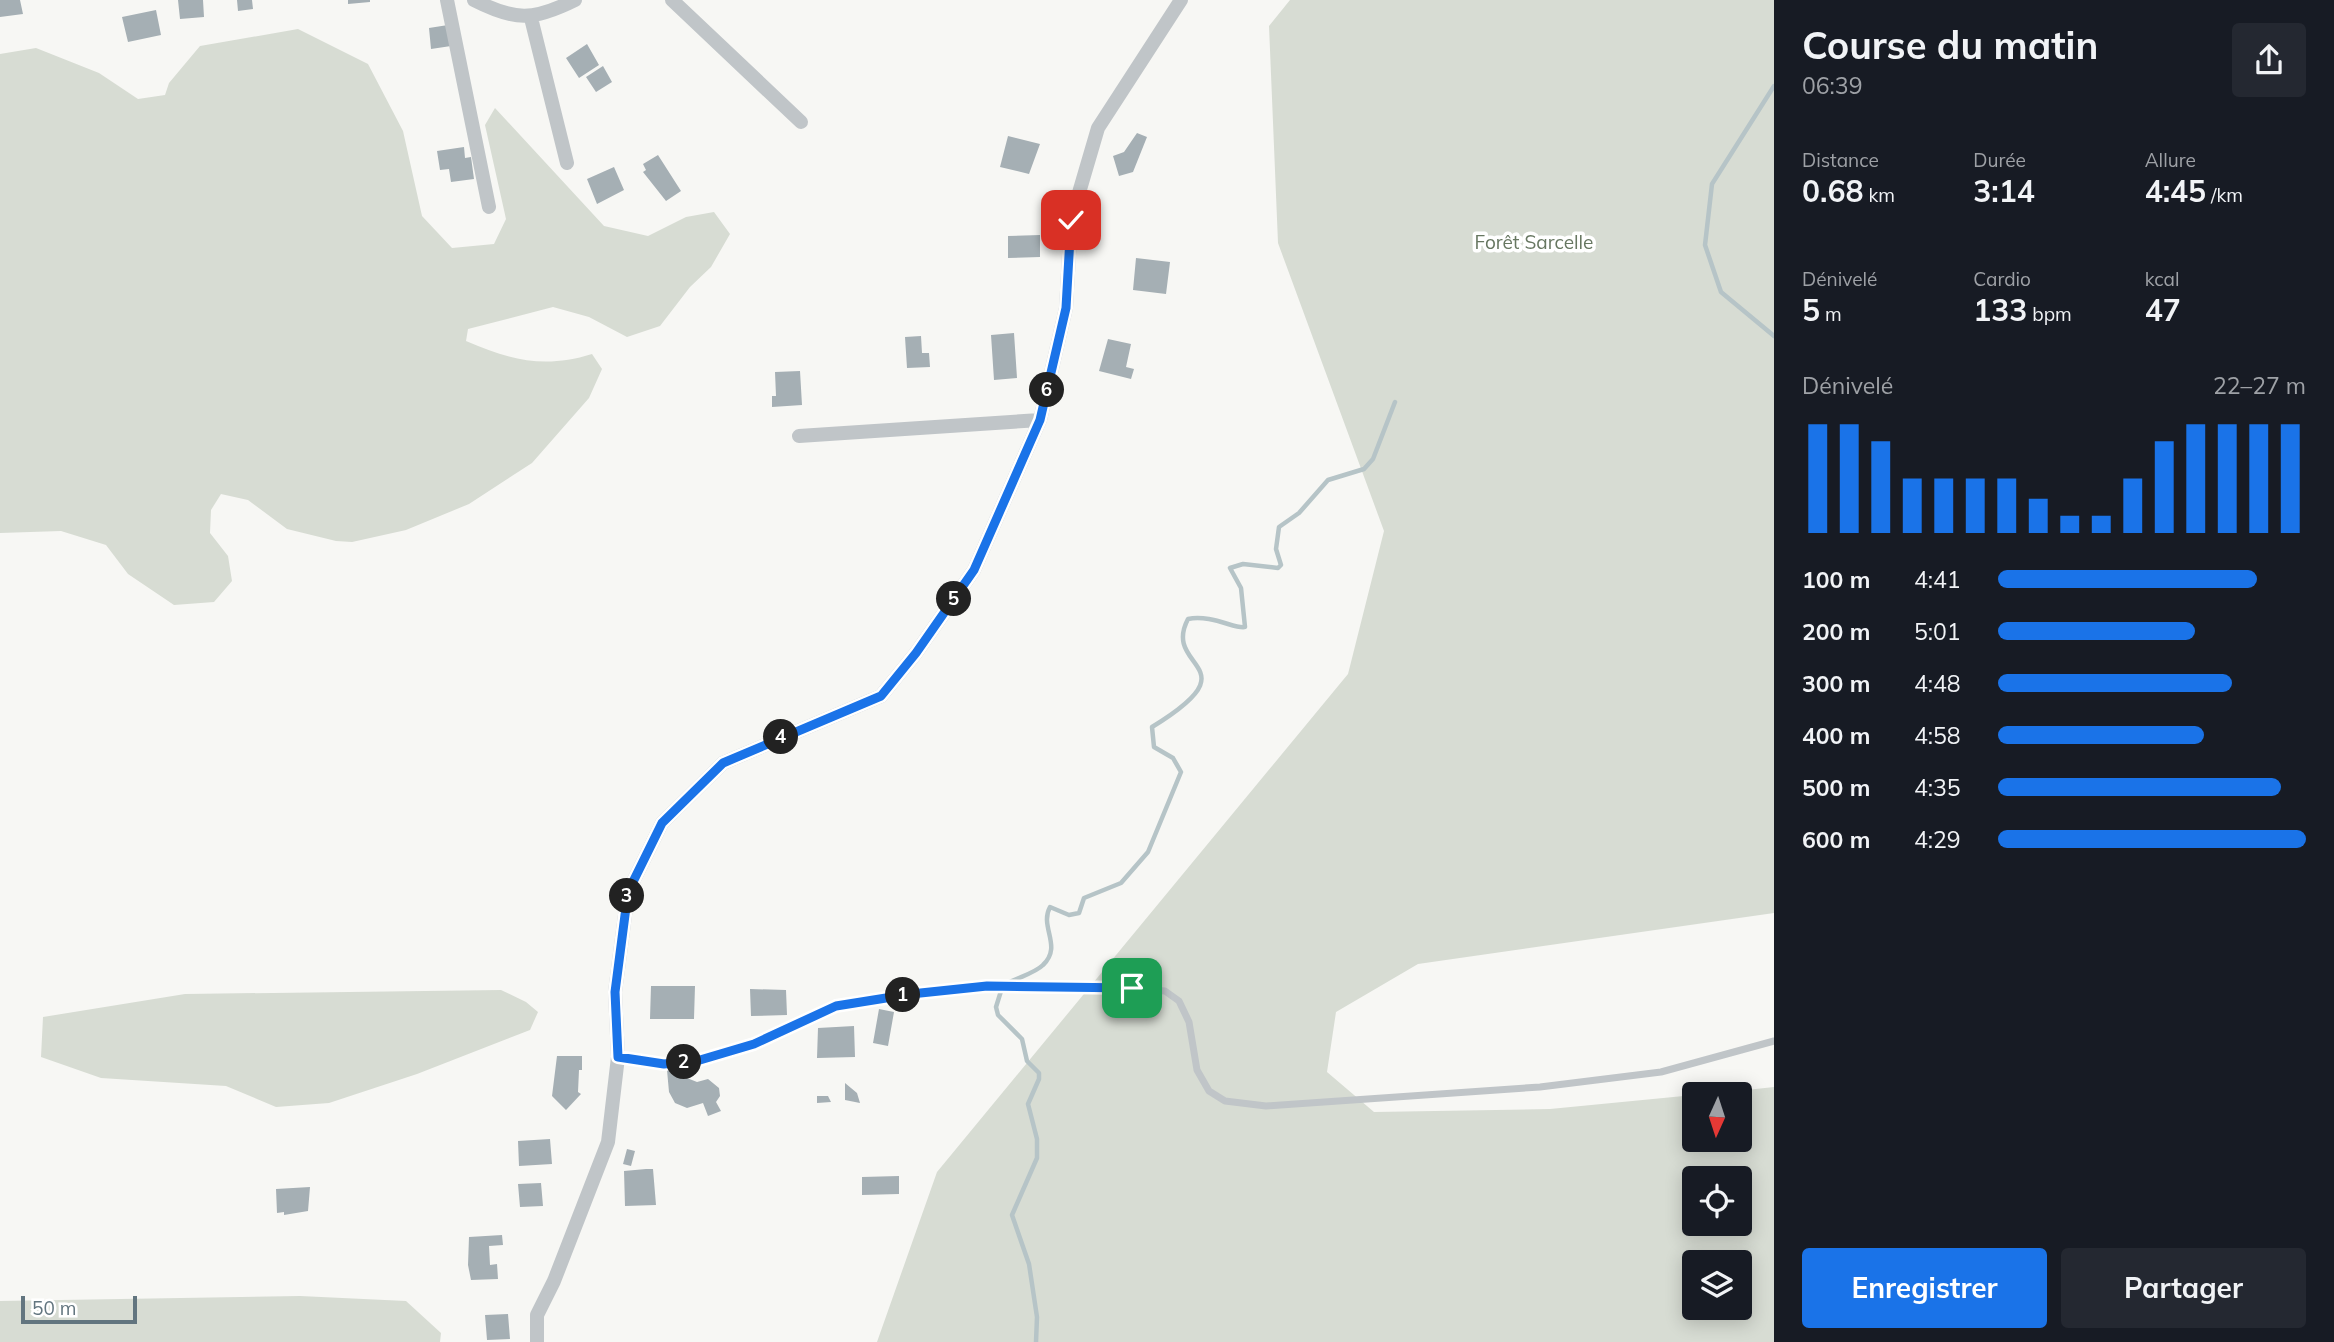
<!DOCTYPE html>
<html lang="fr">
<meta charset="utf-8">
<style>
:root{--surface:#171b24;--page:#242831;--text:#f1f3f6;--muted:#9ea1a6;--accent:#1a73e8}
body{margin:0;font-family:Mulish,sans-serif;background:var(--page);color:var(--text);height:100vh;display:flex;flex-direction:column;font-size:26px;white-space:nowrap}
*{box-sizing:border-box;margin:0}
p{font-size:23px;color:var(--muted)}
.icon{flex:none;width:38px;height:38px;fill:none;stroke:currentColor;stroke-width:2;stroke-linecap:round;stroke-linejoin:round}
.map{position:relative;flex:1;overflow:hidden}
.drawer{display:flex;flex-direction:column;background:var(--surface);width:560px}
.drawer>*{flex:none}
.needle{width:46px;rotate:183deg}
.tools{position:absolute;left:1682px;top:1082px;display:grid;gap:14px}
.tools a{display:grid;place-items:center;width:70px;height:70px;border-radius:7px;background:var(--surface);box-shadow:0 4px 18px #0003;font-size:35px}
.scale{position:absolute;left:21px;bottom:18px;width:116px;box-sizing:border-box;padding-left:7px;border:4px solid #62757f;border-top:0;font-size:19px;line-height:24px;white-space:nowrap;color:#62757f;-webkit-text-stroke:5px #fff;paint-order:stroke}
.pin{position:absolute;display:grid;place-items:center;width:60px;height:60px;color:#fff;margin:-30px;border-radius:14px;box-shadow:0 4px 10px #0006}
.km{position:absolute;width:35px;height:35px;margin:-18px;border-radius:50%;background:#222;color:#fff;font-size:19px;line-height:35px;text-align:center}
.round{display:grid;place-items:center;flex:none;width:74px;height:74px;border-radius:7px;background:var(--page)}
.summary{display:flex;align-items:center;justify-content:space-between;height:119px;padding:0 28px}
h1{font-size:38px;font-weight:700;line-height:52px}
.figures{display:grid;grid-template-columns:repeat(3,1fr);gap:10px;height:119px;padding:7px 28px}
.figures div{display:grid;align-content:center}
.figures b{font-size:30px;font-weight:700}
.figures small{font-size:19px;font-weight:400}
.figures p{font-size:19px}
.chart{height:196px;padding:14px 28px}
.chart p{display:flex;justify-content:space-between}
.chart svg{width:100%;height:126px;margin-top:7px;stroke:var(--accent);stroke-width:6}
.action{display:flex;gap:14px;margin-top:auto;padding:14px 28px}
.action a{flex:1;height:80px;border-radius:7px;background:var(--accent);color:#fff;font-size:28px;font-weight:700;line-height:80px;text-align:center}
.action a+a{background:var(--page);color:var(--text)}
ul{padding:0 28px;list-style:none;font-size:23px}
li{display:grid;grid-template-columns:112px 84px 1fr;align-items:center;height:52px}
li i{height:18px;border-radius:9px;background:var(--accent)}
main{display:flex;flex:1;min-height:0}
.map>svg:first-child{display:block}
.green{fill:#d7dcd3;fill-rule:evenodd}
.lines{fill:none;stroke-linecap:round;stroke-linejoin:round}
.stream{stroke:#b6c4c7;stroke-width:4.5}
.building{fill:#a5afb4}
.service{stroke:#c0c5c8;stroke-width:7}
.minor{stroke:#c0c5c8;stroke-width:14}
.route-casing{stroke:#fff;stroke-width:14}
.route{stroke:#1a73e8;stroke-width:9}
.labels{text-anchor:middle;dominant-baseline:central;stroke-width:7;stroke-linejoin:round;paint-order:stroke}
.park-label{font-size:19px;fill:#677761;stroke:#fff}
</style>
<main>
<div class="map">
<svg width="1774" height="1342" viewBox="0 0 1774 1342">
<rect width="100%" height="100%" fill="#f7f7f4"/>
<path class="green" d="M1290 0H1774V913L1418 964 1336 1012 1327 1072 1374 1112 1550 1109 1694 1095V1139H1740V1094H1710L1774 1087V1342H877L937 1172 1348 674 1384 531 1278 243 1269 26ZM1694 1178H1740V1223H1694ZM1694 1262H1740V1307H1694Z
M298 29 368 64 403 131 422 216 452 248 494 244 506 219 485 125 495 108 604 226 648 236 686 217 714 212 730 234 711 267 690 287 660 326 627 337 589 317 553 307 468 329 466 341C510 360 544 369 592 354L602 369 589 398 532 463 469 504 406 530 352 542 336 541 287 529 248 500 221 494 211 510 210 533 228 556 232 581 214 602 174 605 128 574 106 545 61 531 0 533V54L36 48 99 73 138 99 165 95 169 83 200 46Z
M501 990 526 1002 538 1012 530 1030 417 1074 329 1103 276 1107 226 1086 101 1078 41 1057 43 1017 185 994Z
M300 1296 406 1301 441 1333 440 1342H0V1301Z"/>
<g class="lines">
<path class="stream" d="M1774 86 1712 184 1705 245 1721 292 1774 336
M1008 983C1019 977 1035 973 1043 965 1063 946 1039 927 1050 907L1069 915 1079 913 1084 898 1121 883 1148 852 1181 772 1173 758 1154 747 1152 727C1255 664 1161 670 1188 619 1211 614 1237 630 1245 627L1241 588 1230 568 1243 564 1278 568 1281 565 1276 549 1279 527 1299 513 1328 480 1364 469 1373 459 1395 402
M1001 991 996 1007 998 1015 1022 1039 1027 1061 1039 1073V1079L1028 1104 1037 1139V1158L1012 1215 1029 1264 1037 1317 1036 1342"/>
</g>
<path class="building" d="M0 0H20L23 14 0 17Z
M178 0H203L204 17 180 19Z
M237 0H252L253 9 238 11Z
M348 0H370V2L348 4Z
M156 10 161 35 128 42 122 17Z
M448 25 451 46 431 49 429 28Z
M587 44 599 65 579 78 566 58Z
M603 66 612 82 596 92 586 77Z
M1137 133 1147 137 1133 172 1119 176 1113 156 1124 152Z
M1008 136 1040 144 1029 174 1000 167Z
M464 147 465 158 471 157 474 179 451 182 449 169 440 170 437 151Z
M658 155 681 191 666 201 643 172 646 170 643 164Z
M614 167 624 190 597 204 587 179Z
M1040 235V257L1008 258V236Z
M1136 258 1170 262 1166 294 1133 290Z
M1014 333 1017 378 994 380 991 335Z
M921 336 922 353H929L930 367 907 368 905 337Z
M1108 339 1131 344 1126 367 1134 369 1131 379 1099 371Z
M800 371 802 405 772 407V396H776L775 372Z
M651 986H695L694 1019H650Z
M750 989 786 990 787 1015 751 1016Z
M879 1009 894 1012 888 1046 873 1043Z
M854 1026 855 1057 817 1058 818 1028Z
M557 1056H582V1070H579L578 1092 581 1094 566 1110 552 1096Z
M680 1069 686 1073 687 1078 697 1082 708 1079 719 1088 720 1096 716 1102 721 1111 708 1116 703 1103 687 1108 675 1103 669 1092 667 1070Z
M845 1083 857 1093 860 1103 845 1100Z
M817 1096H828L831 1102 817 1103Z
M550 1139 552 1164 519 1166 518 1141Z
M627 1149 635 1151 631 1166 623 1164Z
M646 1169H653L656 1205 625 1206 624 1171Z
M899 1176V1194L862 1195V1177Z
M541 1183 543 1206 520 1207 518 1184Z
M310 1187 308 1211 284 1215V1212L277 1213 276 1189Z
M502 1235 503 1245 489 1246 490 1265 497 1264 498 1279 471 1280 468 1265 469 1237Z
M508 1314 510 1339 487 1340 485 1315Z"/>
<g class="lines">
<path class="service" d="M619 1057 664 1064 700 1060 754 1044 836 1006 911 994 987 986 1132 988 1165 991 1179 1001 1189 1022 1197 1070 1209 1091 1225 1101 1266 1106 1540 1087 1661 1072 1774 1041"/>
<path class="minor" d="M447 0 489 207
M474 0C515 21 533 21 575 0
M672 0 801 122
M531 18 567 163
M799 436 1040 420
M537 1342V1315L554 1281 608 1142 618 1057 615 992 628 892 662 823 723 763 881 696 916 653 974 570 1040 420 1066 308 1071 220 1098 128 1181 0"/>
</g>
<g class="lines">
<defs>
<path id="route" d="M1071 220 1066 308 1040 420 974 570 916 653 881 696 723 763 662 823 628 892 615 992 618 1057 664 1064 700 1060 754 1044 836 1006 911 994 987 986 1132 988"/>
</defs>
<use href="#route" class="route-casing"/>
<use href="#route" class="route"/>
</g>
<g class="labels">
<g class="park-label">
<text x="1534" y="242">Forêt Sarcelle</text>
</g>
</g>
</svg>
<div class="tools">
<a><svg class="needle" viewBox="-14 -14 28 28"><path d="M0-13l5 13h-10z" fill="#e53935"/><path d="M0 13l5-13h-10z" fill="#9ea1a6"/></svg></a>
<a><svg class="icon" aria-label="locate" viewBox="0 0 24 24"><circle cx="12" cy="12" r="6"/><path d="M12 2v4M12 18v4M2 12h4M18 12h4"/></svg></a>
<a><svg class="icon" aria-label="layers" viewBox="0 0 24 24"><path d="M12 4l9 5-9 5-9-5zM3 14l9 5 9-5"/></svg></a>
</div>
<div class="scale">50 m</div>
<div class="pin" style="left:1132px;top:988px;background:#1e9e55"><svg class="icon" aria-label="arrive" viewBox="0 0 24 24"><path d="M6 21V4h12l-3 4 3 4H6"/></svg></div>
<div class="pin" style="left:1071px;top:220px;background:#d93025"><svg class="icon" aria-label="check" viewBox="0 0 24 24"><path d="M5 12l5 5 9-10"/></svg></div>
<b class="km" style="left:903px;top:995px">1</b>
<b class="km" style="left:684px;top:1062px">2</b>
<b class="km" style="left:627px;top:896px">3</b>
<b class="km" style="left:781px;top:737px">4</b>
<b class="km" style="left:954px;top:599px">5</b>
<b class="km" style="left:1047px;top:390px">6</b>
</div>
<section class="drawer">
<div class="summary"><div><h1>Course du matin</h1><p>06:39</p></div><a class="round"><svg class="icon" aria-label="share" viewBox="0 0 24 24"><path d="M12 15V3M7 8l5-5 5 5M5 13v7h14v-7"/></svg></a></div>
<div class="figures">
<div><p>Distance</p><b>0.68<small> km</small></b></div>
<div><p>Durée</p><b>3:14</b></div>
<div><p>Allure</p><b>4:45<small> /km</small></b></div>
</div>
<div class="figures">
<div><p>Dénivelé</p><b>5<small> m</small></b></div>
<div><p>Cardio</p><b>133<small> bpm</small></b></div>
<div><p>kcal</p><b>47</b></div>
</div>
<div class="chart"><p><span>Dénivelé</span>22–27 m</p>
<svg viewBox="0 0 160 44" preserveAspectRatio="none"><path d="M5 44V6M15 44V6M25 44V12M35 44V25M45 44V25M55 44V25M65 44V25M75 44V32M85 44V38M95 44V38M105 44V25M115 44V12M125 44V6M135 44V6M145 44V6M155 44V6"/></svg>
</div>
<ul>
<li><b>100 m</b>4:41<i style="width:84%"></i></li>
<li><b>200 m</b>5:01<i style="width:64%"></i></li>
<li><b>300 m</b>4:48<i style="width:76%"></i></li>
<li><b>400 m</b>4:58<i style="width:67%"></i></li>
<li><b>500 m</b>4:35<i style="width:92%"></i></li>
<li><b>600 m</b>4:29<i style="width:100%"></i></li>
</ul>
<div class="action"><a>Enregistrer</a><a>Partager</a></div>
</section>
</main>
